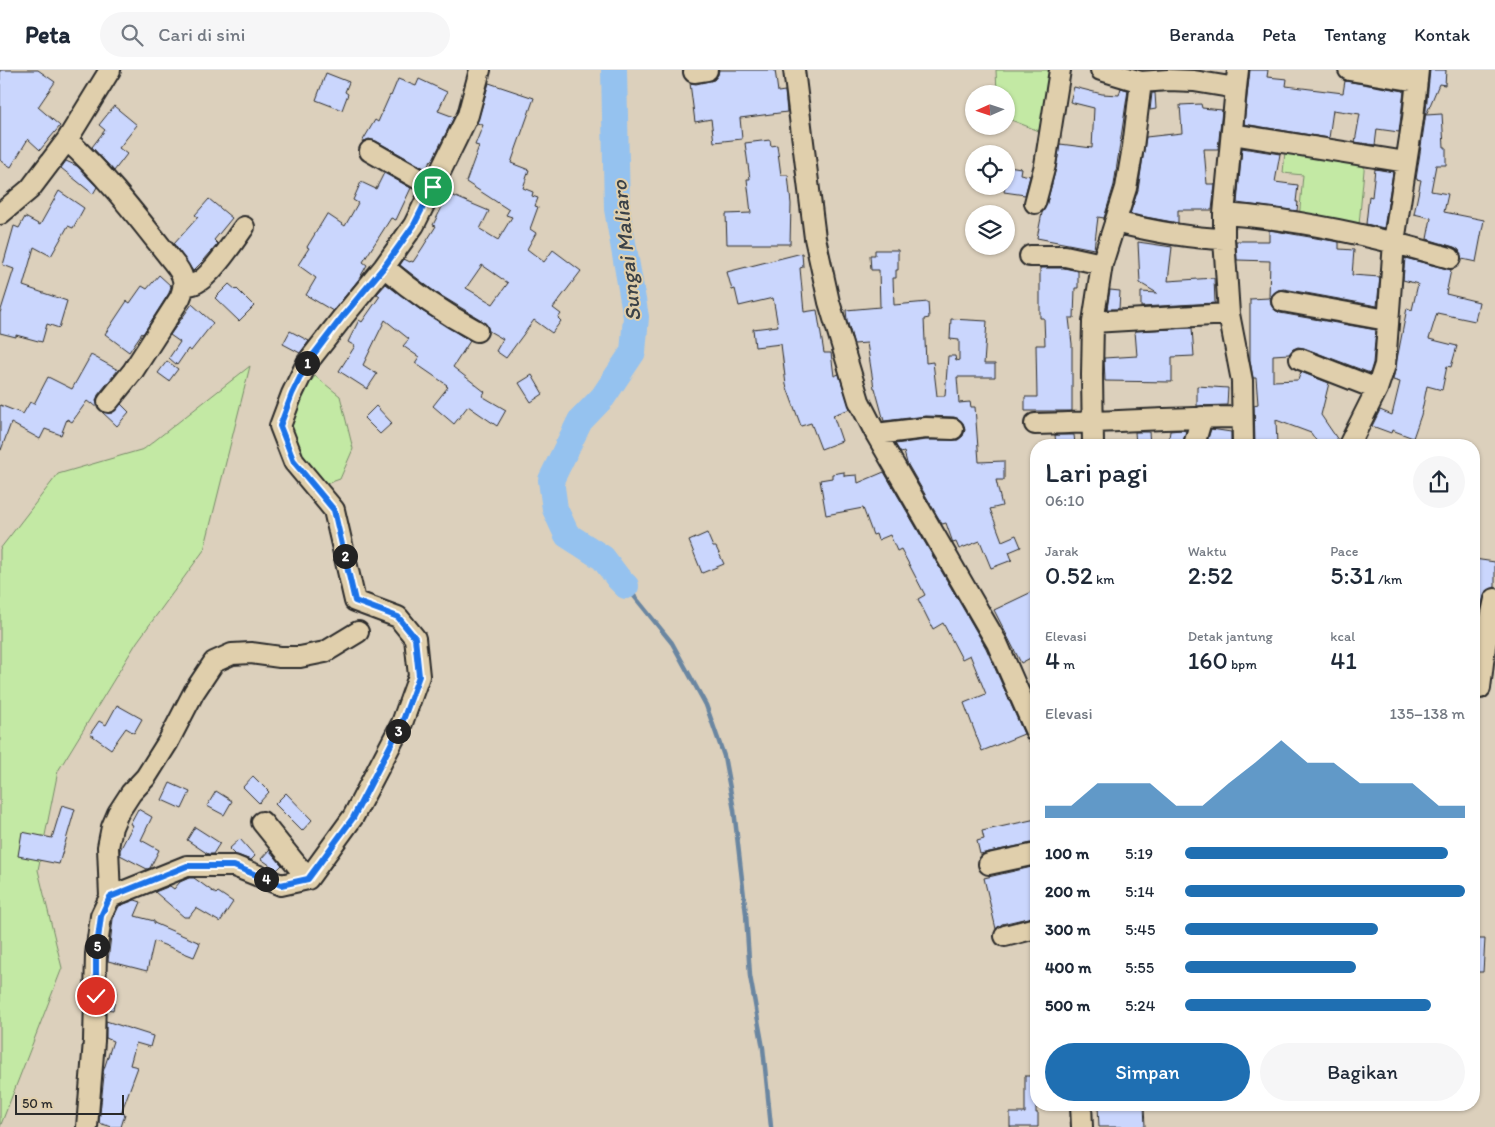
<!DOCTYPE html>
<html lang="id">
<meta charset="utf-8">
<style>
:root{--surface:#fff;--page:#f6f6f7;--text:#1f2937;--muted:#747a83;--line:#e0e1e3;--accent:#1f6fb2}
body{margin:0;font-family:Itim,sans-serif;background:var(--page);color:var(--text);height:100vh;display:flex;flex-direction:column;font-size:19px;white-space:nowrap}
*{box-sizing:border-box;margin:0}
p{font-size:16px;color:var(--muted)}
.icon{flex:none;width:28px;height:28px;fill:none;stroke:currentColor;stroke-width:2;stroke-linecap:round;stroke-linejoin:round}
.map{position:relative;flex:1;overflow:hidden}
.side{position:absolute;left:1030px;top:369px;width:450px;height:672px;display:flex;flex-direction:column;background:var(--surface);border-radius:20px;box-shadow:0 1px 4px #0004}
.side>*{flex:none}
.needle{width:32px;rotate:267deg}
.fabs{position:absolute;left:965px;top:15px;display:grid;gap:10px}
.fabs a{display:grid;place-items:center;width:50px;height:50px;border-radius:50%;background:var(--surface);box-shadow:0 1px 4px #0004;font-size:25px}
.scale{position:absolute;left:15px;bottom:12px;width:109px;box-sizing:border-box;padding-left:5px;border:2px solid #2b2b2b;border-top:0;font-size:14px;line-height:18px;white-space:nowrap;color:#2b2b2b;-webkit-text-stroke:4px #e0cfac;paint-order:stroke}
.pin{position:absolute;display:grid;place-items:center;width:42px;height:42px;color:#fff;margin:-21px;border:2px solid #fff;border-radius:50%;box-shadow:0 1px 5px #0007}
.km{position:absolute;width:25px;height:25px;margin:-12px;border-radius:50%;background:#222;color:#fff;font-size:14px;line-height:25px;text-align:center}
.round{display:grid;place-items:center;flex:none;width:52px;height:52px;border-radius:26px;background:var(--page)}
.summary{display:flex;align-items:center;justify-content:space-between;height:85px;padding:0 15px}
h1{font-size:28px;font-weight:600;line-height:38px}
.metrics{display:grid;grid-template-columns:repeat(3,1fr);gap:8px;height:85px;padding:5px 15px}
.metrics div{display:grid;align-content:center}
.metrics b{font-size:25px;font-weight:600}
.metrics small{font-size:14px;font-weight:400}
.metrics p{font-size:14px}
.chart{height:140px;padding:10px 15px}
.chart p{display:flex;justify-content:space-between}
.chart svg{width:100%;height:90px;margin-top:5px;fill:var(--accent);opacity:.7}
.cta{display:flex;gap:10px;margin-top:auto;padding:10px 15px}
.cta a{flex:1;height:58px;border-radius:30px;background:var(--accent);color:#fff;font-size:20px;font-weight:600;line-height:58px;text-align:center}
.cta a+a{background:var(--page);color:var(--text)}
ul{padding:0 15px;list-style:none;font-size:16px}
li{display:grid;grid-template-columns:80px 60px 1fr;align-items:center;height:38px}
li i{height:12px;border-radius:6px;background:var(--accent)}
header{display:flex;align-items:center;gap:30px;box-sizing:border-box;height:70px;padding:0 25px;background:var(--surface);border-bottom:1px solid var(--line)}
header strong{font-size:24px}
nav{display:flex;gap:28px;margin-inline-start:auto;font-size:18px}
.search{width:350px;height:45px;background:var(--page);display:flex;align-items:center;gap:12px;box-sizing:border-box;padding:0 18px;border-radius:28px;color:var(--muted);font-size:19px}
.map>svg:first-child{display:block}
.green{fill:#c3e9a4;stroke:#778a68}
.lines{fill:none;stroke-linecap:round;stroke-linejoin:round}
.stream{stroke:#6b86a1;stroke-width:4.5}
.river{stroke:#95c2ef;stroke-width:26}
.building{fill:#cad6fd;stroke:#2b2b2b;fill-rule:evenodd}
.minor-casing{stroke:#2b2b2b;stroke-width:24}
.minor{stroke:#e0cfac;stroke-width:20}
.route-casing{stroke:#fff;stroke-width:10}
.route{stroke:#1a73e8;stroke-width:6}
.labels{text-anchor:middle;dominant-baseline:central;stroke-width:4;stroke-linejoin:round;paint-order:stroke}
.water-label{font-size:22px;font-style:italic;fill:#3b4248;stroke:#e0cfac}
</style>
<header>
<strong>Peta</strong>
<div class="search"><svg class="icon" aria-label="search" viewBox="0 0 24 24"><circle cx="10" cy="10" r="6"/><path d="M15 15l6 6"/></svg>Cari di sini</div>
<nav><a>Beranda</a><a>Peta</a><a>Tentang</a><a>Kontak</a></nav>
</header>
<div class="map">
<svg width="1495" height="1057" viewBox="0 0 1495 1057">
<rect width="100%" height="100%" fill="#dcd0bc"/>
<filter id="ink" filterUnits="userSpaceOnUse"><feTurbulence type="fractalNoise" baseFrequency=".02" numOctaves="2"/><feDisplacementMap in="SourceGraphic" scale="10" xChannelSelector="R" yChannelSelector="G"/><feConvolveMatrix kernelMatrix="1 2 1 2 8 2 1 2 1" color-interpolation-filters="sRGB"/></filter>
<g filter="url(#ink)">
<path class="green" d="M996 0H1051L1039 61 1006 48V24H997Z
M1285 81 1365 89 1359 155 1299 149 1303 105 1283 103Z
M250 296 204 480 137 572 58 701 38 800 62 898 0 1057V479L58 404 144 379Z
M315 306 340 326 353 379 340 409 323 415 296 388 286 364 295 332Z"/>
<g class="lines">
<path class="stream" d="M626 516 672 573 706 635 724 686 734 740 746 844 750 906 763 978 771 1057"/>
<path class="river" d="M614 0 617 139 636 247 633 282 603 327 580 351 551 410 555 439 567 465 603 488 618 508 626 516"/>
</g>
<path class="building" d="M0 0H38L55 12 38 37 60 56 40 80 28 69 11 97 0 90Z
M719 0H775L778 22 785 21 787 42 740 48 742 69 714 72 711 49 695 52 690 13 696 14 714 10 718 5Z
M1250 0H1268L1267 7 1287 9 1286 16 1343 23 1345 11 1404 21 1399 62 1377 59 1375 75 1355 72 1360 44 1333 40 1329 68 1244 54Z
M1430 0H1446L1445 15 1439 14 1426 45 1442 44 1444 77H1446V95H1436L1431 121 1448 124 1444 142 1484 150 1476 192 1462 189 1459 180 1454 177 1427 169 1431 148 1414 144 1421 110 1416 109 1425 50Z
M326 3 349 12 345 22 348 24 342 40 316 30Z
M398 9 416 16 419 9 447 22 438 41 454 47 432 91 431 90 426 99 376 71 369 69 362 72 375 50 378 52 390 25 391 26Z
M489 13 534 28 511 93 529 100 523 118 533 122 532 126 538 128 535 136 538 137 530 159 536 163 527 179 544 192 553 180 581 201 553 238 561 244 558 248 561 251 552 263 534 250 506 288 496 281 503 269 489 261 487 255 483 251 435 222 400 195 404 189 410 192 411 191 413 192 423 177 436 156 433 155 443 135 438 133 444 122 489 141 480 159 498 170 512 147 506 145 509 140 466 112 479 76 475 75 483 55 477 53ZM482 195 508 213 493 234 466 218Z
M1074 17 1102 24 1119 25 1121 18 1128 20 1114 115 1104 148 1098 147 1094 179 1037 168 1042 143 1046 136 1056 98 1060 74 1092 78 1094 38 1070 32Z
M1152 23H1155L1156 39 1150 40Z
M1201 34 1202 38 1222 40 1218 79H1204L1207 114H1215L1212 140H1178V153L1130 144 1138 120 1146 67 1182 63 1180 35Z
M114 36 137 55 119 78 127 84 114 101 92 77 105 60 99 55Z
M770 70 771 76 777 75 781 105H788L791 134 790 174H727L726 144 751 143 747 109H750L745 73Z
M1242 78 1280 84 1275 112 1298 115 1296 132H1298L1297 141 1237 133Z
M66 91 77 96 97 117 93 124 61 98Z
M1008 96 1021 98 1020 104 1030 106 1025 125 1004 122Z
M1375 99 1393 102 1384 158 1366 154 1369 126 1372 127Z
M384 103 411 118 396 150 391 148 363 192 367 195 359 209 333 241 306 225 316 208 298 195 309 178 307 177 327 144 345 156 358 133 353 130 361 112 376 119Z
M59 121 84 138 73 158 68 156 51 186 34 177 23 216 67 231 59 258 47 254 42 272 16 265V267L0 263V243L14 199 3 195 14 156 19 158 25 147 40 155Z
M209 129 232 148 214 170 218 174 204 190 193 201 174 174 198 147 195 145Z
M1269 160 1339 172V179L1354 180 1352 205 1380 207 1377 236 1284 219 1278 220 1273 224 1270 228 1271 235 1275 240 1280 243 1376 260 1373 293 1370 303 1304 278 1298 277 1293 279 1289 284 1273 285V311L1298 310 1301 302 1329 313 1321 345 1338 370 1337 375H1319L1311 363 1276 350 1277 375H1255L1254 335 1258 334 1256 308H1253L1250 290V229L1269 228 1270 191 1237 190 1236 171H1269Z
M1138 172 1172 177 1168 211 1214 208 1215 233 1141 237V222L1157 223 1140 213Z
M875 180H898V200H896V208H893L894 235 928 232 929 248 924 249 926 293 933 292 937 326H945L948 286H955L956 291 959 290V270L950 269 951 249 987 251 984 294H995V307H957L959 333 970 332 971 337H975L979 392 1004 391V410H996L1002 436 990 439 1002 471 1016 465 1021 477 1009 482 1012 490 991 498 980 471 959 479 956 472 953 473 946 453 942 454 907 393 904 382 901 383 895 374 926 370H958L963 366 965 360 963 353 959 349 954 347 926 346 884 351 875 318H874L867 273 854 274 847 250 846 240 880 237 879 200H871L870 185H875Z
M802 183 803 197 800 198 804 242 817 240 824 283H831L834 306 839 304 850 339 833 345 842 371 821 379 811 353 801 356 786 315 781 274 755 277 753 259 778 256 773 228 739 236 735 219 732 220 727 202Z
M1405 188 1451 200 1446 224 1479 232 1475 251 1437 243 1429 269 1457 276 1451 297 1447 296 1442 320 1427 316 1421 345 1413 368 1392 360 1391 363 1372 356 1380 340 1392 345 1400 312 1393 310 1407 238 1412 240 1418 214 1403 210Z
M1040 198H1064L1078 201V218H1075L1074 248H1069L1072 274V341H1025V327H1037L1036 275H1045L1044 248H1040Z
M159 205 171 216 169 223 143 264 142 263 129 282 105 264 127 231 130 233 142 216 147 219Z
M229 214 236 220 237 219 254 236 239 251 215 228Z
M386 214 422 241 470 271 453 297 485 322 482 326 506 340 497 356 468 336 454 354 433 336 448 317 446 316 447 315 415 293 419 287 403 276 409 269 385 250 363 295 377 304 367 319 339 301 355 276 348 272 359 250 362 252 380 226 377 224Z
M1110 220 1120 221 1119 239H1107Z
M192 234 213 253 191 281 188 279 177 295 169 288 180 272 170 265Z
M1192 258 1194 286 1172 287V312L1105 311 1104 288 1137 286 1135 261Z
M290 261 309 271 300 283 283 274Z
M91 285 118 300 98 325 96 331 99 339 92 333 91 334 87 331 72 352 67 349 61 365 45 359 40 369 11 353 1 380H0V335L23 344 30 332 34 334 48 307 72 319Z
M167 291 178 299 169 311 158 303Z
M532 305 543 324 531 332 519 313Z
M1197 316 1228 318 1227 335 1197 336Z
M121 334 129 342 117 356 102 342 112 343Z
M376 336 392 353 380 364 364 348Z
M1211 359 1231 362V375H1206Z
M1181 360 1186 361 1182 375H1168L1170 361Z
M1135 362H1149L1150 375H1136Z
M1055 365H1074L1075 374 1056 375Z
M844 402V406L857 405 858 413 884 402 986 578 1024 664 982 681 964 633 986 624 970 585 962 589 943 553 933 559 918 529 925 525 901 479 897 481 890 465 878 470 876 464 873 465 863 438 826 445 820 410 832 408V404Z
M707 463 713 477H716L724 494 702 503 689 471Z
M1474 489 1495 492V517L1487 521 1484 526 1475 566H1474Z
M1036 520V585L1021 593 994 540Z
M117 635 142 649 134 663 126 658 111 679 90 664 99 651 106 655Z
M253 706 269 722 259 733 243 717Z
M170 713 190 722 182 739 162 730Z
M216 721 232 731 224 745 207 736Z
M286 723 312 750 302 761 275 734Z
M62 735 75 739 59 794 18 786 22 762 52 768Z
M138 739 152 747 141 770 159 780 150 798 147 799 120 785V780L133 755 130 754Z
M1036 749V772L980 784 977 771 984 769 982 761Z
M195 757 220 773 213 784H208L187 770Z
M240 769 255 786 251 790 234 784 229 779Z
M269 780 282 795 277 800 261 789Z
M1036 796V846L1002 854 996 859 984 808Z
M189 808H194L216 824 218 822 233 832 220 852 196 838 189 847H184L155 822 170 816 174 819 180 812Z
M135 830 141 832 135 846 154 851V853L200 873 194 887 154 871 147 901 108 891 113 849 119 836Z
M1474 869H1485L1483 902H1474Z
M107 919 117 920 113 940 107 939Z
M106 951 153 966 150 977 136 973 130 995 138 997 121 1043 125 1044 121 1057H112L99 1053 104 1005 103 1002 113 971 106 968Z
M1025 1006H1036V1043H1038V1057H1010V1043H1025Z
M1098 1035H1144L1145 1057H1099Z"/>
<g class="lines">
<defs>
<path id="minor" d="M794 0 815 168 829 232 859 331 876 364 997 573 1036 662
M1101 0 1141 12 1168 10 1194 11 1236 18 1238 0
M1349 0 1417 11
M694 2 707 0
M1236 18 1224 144V169L1229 244 1242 311 1243 375
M1232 64 1406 92
M67 70C109 108 142 153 177 197 185 208 185 216 180 228L133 301 108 332
M370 81 433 117
M1035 133 1045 95 1060 0
M0 144 30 119 67 70 110 0
M1224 144C1301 149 1376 167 1450 188
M1115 152C1151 161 1186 168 1224 169
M1030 186H1065L1102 194
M384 197C413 222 443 243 477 261
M184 214C187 214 190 215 193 214 207 212 235 170 244 157
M1282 231 1387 250
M1093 252 1229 244
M1300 289 1377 319
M1035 354C1104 353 1173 347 1242 347
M876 364 926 358 953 359
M1093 375 1092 305 1093 252 1102 194 1126 118 1133 77 1141 12
M1194 375 1202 347
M1349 375 1377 319 1385 295 1394 172 1413 48 1418 0
M1480 618 1485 576 1495 529
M262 752 308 809
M989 794 1036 784
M110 827 187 796H234L281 815 308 809 353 747 402 653 419 606 415 568 398 547 355 531 334 440 294 392 280 356 292 324 307 293 343 247 384 197 414 155 468 45 480 0
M1005 866 1036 858
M1081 1035 1082 1057
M87 1057 94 971 96 884 101 846 110 827 108 777 112 757 118 743 131 723 146 707 168 672 194 622 214 592 232 584 251 583 280 587H300L325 582 358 562"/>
</defs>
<use href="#minor" class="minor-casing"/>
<use href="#minor" class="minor"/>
</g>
</g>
<g class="lines" filter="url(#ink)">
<defs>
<path id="route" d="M96 926V884L101 846 110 827 187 796H234L281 815 308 809 353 748 402 653 419 606 415 568 398 547 355 531 334 440 294 392 280 356 292 324 307 293 343 246 384 197 414 155 433 117"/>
</defs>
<use href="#route" class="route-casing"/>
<use href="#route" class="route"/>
</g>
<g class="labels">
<g class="water-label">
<text transform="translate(626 181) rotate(-96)">Sungai Maliaro</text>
</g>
</g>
</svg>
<div class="fabs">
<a><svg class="needle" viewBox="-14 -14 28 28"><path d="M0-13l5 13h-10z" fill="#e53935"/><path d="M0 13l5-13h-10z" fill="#747a83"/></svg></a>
<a><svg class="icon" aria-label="locate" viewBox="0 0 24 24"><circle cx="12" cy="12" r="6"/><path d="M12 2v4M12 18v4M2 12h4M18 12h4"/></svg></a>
<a><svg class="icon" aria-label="layers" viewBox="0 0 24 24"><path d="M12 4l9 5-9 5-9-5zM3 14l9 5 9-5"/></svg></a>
</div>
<div class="scale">50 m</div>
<div class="pin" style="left:433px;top:117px;background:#1e9e55"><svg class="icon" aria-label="arrive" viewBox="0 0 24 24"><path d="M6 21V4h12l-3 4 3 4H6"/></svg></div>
<div class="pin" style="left:96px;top:926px;background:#d93025"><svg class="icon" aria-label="check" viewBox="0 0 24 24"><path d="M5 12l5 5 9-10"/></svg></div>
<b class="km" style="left:307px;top:293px">1</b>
<b class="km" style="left:345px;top:486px">2</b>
<b class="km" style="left:398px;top:661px">3</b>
<b class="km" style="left:266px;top:809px">4</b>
<b class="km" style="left:97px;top:876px">5</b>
<section class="side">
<div class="summary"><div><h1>Lari pagi</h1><p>06:10</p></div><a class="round"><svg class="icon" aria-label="share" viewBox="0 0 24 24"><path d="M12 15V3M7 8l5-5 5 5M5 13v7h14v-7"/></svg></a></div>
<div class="metrics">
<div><p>Jarak</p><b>0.52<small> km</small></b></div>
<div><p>Waktu</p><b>2:52</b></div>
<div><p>Pace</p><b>5:31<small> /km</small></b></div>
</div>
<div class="metrics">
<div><p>Elevasi</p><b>4<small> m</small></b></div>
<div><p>Detak jantung</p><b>160<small> bpm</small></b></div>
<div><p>kcal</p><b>41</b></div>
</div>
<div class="chart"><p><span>Elevasi</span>135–138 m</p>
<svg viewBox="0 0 160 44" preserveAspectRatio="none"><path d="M0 44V38L10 38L20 27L30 27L40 27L50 38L60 38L70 27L80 17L90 6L100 17L110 17L120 27L130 27L140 27L150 38L160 38V44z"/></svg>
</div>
<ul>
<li><b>100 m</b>5:19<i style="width:94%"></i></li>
<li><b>200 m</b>5:14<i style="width:100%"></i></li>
<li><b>300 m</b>5:45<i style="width:69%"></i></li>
<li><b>400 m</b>5:55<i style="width:61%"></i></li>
<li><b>500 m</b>5:24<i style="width:88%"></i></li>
</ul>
<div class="cta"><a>Simpan</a><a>Bagikan</a></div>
</section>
</div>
